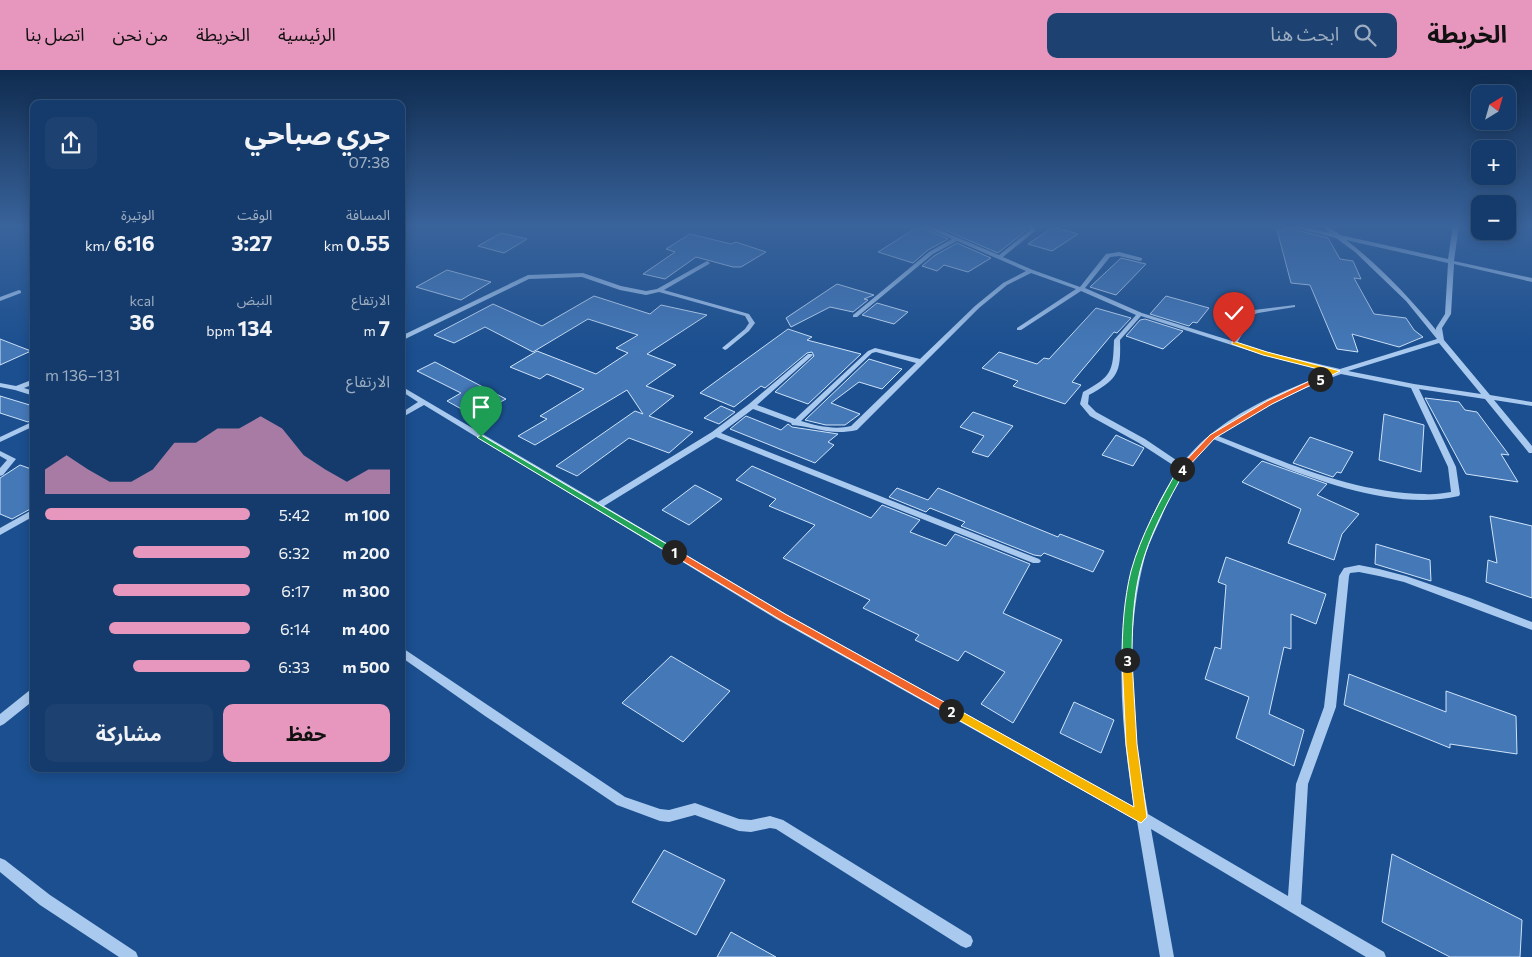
<!DOCTYPE html>
<html lang="ar">
<meta charset="utf-8">
<style>
:root{--surface:#143b6b;--page:#1d4271;--text:#f1f3f6;--muted:#9dadc1;--line:#33557e;--accent:#e797bd}
body{margin:0;font-family:Commissioner,"Noto Sans Arabic",sans-serif;background:var(--page);color:var(--text);direction:rtl;height:100vh;display:flex;flex-direction:column;font-size:19px;white-space:nowrap}
*{box-sizing:border-box;margin:0}
p{font-size:16px;color:var(--muted)}
.icon{flex:none;width:28px;height:28px;fill:none;stroke:currentColor;stroke-width:2;stroke-linecap:round;stroke-linejoin:round}
.map{position:relative;flex:1;overflow:hidden;direction:ltr}
.sheet{position:absolute;left:30px;top:30px;width:375px;height:672px;display:flex;flex-direction:column;background:var(--surface);border-radius:10px;box-shadow:0 2px 12px #0003,0 0 0 1px var(--line);direction:rtl}
.sheet>*{flex:none}
.needle{width:32px;rotate:37deg}
.tools{position:absolute;left:1471px;top:15px;display:grid;gap:10px}
.tools a{display:grid;place-items:center;width:45px;height:45px;border-radius:10px;background:var(--surface);box-shadow:0 2px 12px #0003,0 0 0 1px var(--line);font-size:25px}
.pin{position:absolute;display:grid;place-items:center;width:42px;height:42px;color:#fff;margin:-51px -21px;border-radius:50% 50% 50% 0;rotate:-45deg;box-shadow:0 0 5px #0007}
.pin .icon{rotate:45deg}
.km{position:absolute;width:25px;height:25px;margin:-12px;border-radius:50%;background:#222;color:#fff;font-size:14px;line-height:25px;text-align:center}
.round{display:grid;place-items:center;flex:none;width:52px;height:52px;border-radius:10px;background:var(--page)}
.head{display:flex;align-items:center;justify-content:space-between;height:85px;padding:0 15px}
h1{font-size:28px;font-weight:700;line-height:38px}
.metrics{display:grid;grid-template-columns:repeat(3,1fr);gap:8px;height:85px;padding:5px 15px}
.metrics div{display:grid;align-content:center}
.metrics b{font-size:21px;font-weight:700}
.metrics small{font-size:14px;font-weight:400}
.metrics p{font-size:14px}
.chart{height:140px;padding:10px 15px}
.chart p{display:flex;justify-content:space-between}
.chart svg{width:100%;height:90px;margin-top:5px;fill:var(--accent);opacity:.7}
.button{display:flex;gap:10px;margin-top:auto;padding:10px 15px}
.button a{flex:1;height:58px;border-radius:10px;background:var(--accent);color:#111;font-size:20px;font-weight:700;line-height:58px;text-align:center}
.button a+a{background:var(--page);color:var(--text)}
ul{padding:0 15px;list-style:none;font-size:16px}
li{display:grid;grid-template-columns:80px 60px 1fr;align-items:center;height:38px}
li i{height:12px;border-radius:6px;background:var(--accent)}
header{display:flex;align-items:center;gap:30px;box-sizing:border-box;height:70px;padding:0 25px;background:var(--accent);color:#111}
header strong{font-size:24px}
nav{display:flex;gap:28px;margin-inline-start:auto;font-size:18px}
.search{width:350px;height:45px;background:var(--page);display:flex;align-items:center;gap:12px;box-sizing:border-box;padding:0 18px;border-radius:10px;color:var(--muted);font-size:19px}
.map>svg:first-child{display:block}
.building{fill:#4478b7;stroke:#cfe3fa}
.lines{fill:none;stroke-linecap:round;stroke-linejoin:round}
.minor{fill:#a9c9ee;fill-rule:evenodd}
.split-1{fill:#22a559;stroke:#fff}
.split-2{fill:#f0652b;stroke:#fff}
.split-3{fill:#f5b400;stroke:#fff}
.split-4{fill:#22a559;stroke:#fff}
.split-5{fill:#f0652b;stroke:#fff}
.split-6{fill:#f5b400;stroke:#fff}
</style>
<header>
<strong>الخريطة</strong>
<div class="search"><svg class="icon" aria-label="search" viewBox="0 0 24 24"><circle cx="10" cy="10" r="6"/><path d="M15 15l6 6"/></svg>ابحث هنا</div>
<nav><a>الرئيسية</a><a>الخريطة</a><a>من نحن</a><a>اتصل بنا</a></nav>
</header>
<div class="map">
<svg width="1532" height="887" viewBox="0 0 1532 887">
<rect width="100%" height="100%" fill="#1b4f8f"/>
<path class="building" d="M933 155H1012L1027 160 998 183Z
M919 156 948 169 928 180 913 193 878 182Z
M1053 157 1078 164 1052 181 1028 174Z
M1284 157 1328 168 1340 189 1353 191 1361 209 1354 208 1374 244 1406 248 1414 260 1423 267 1399 277 1352 264 1358 282 1337 279 1310 215 1291 213 1277 160 1284 161Z
M501 163 527 169 504 183 478 176Z
M690 164 731 174 736 172 766 182 741 197H733L696 187 665 209 643 204 675 182 666 179Z
M957 173 991 188 968 202 944 195 937 201 922 196 934 186Z
M1121 188 1146 194 1116 225 1090 217Z
M447 200 491 212 461 230 416 217Z
M837 214 874 225 864 229 868 230 853 242 830 237 791 257 786 248Z
M594 226 650 244 661 235 707 245 647 284 676 295 646 316 674 326 649 346 693 362 669 383 629 368 577 406 556 396 635 341 643 344 627 320 535 375 518 366 547 349 540 346 584 319 547 304 540 309 510 297 537 281 596 304 628 283 616 278 638 265 588 249 533 282 485 257 454 273 434 265 493 234 542 256Z
M1166 226 1209 238 1197 253 1193 252 1189 256 1150 244Z
M877 233 908 242 894 254 862 245Z
M1096 238 1131 248 1117 263 1114 262 1072 312 1081 315 1065 334 1013 316 1018 311 982 298 999 282 1037 294 1044 288 1049 289Z
M1145 249 1183 261 1163 279 1126 266 1140 250Z
M788 259 812 267 807 270 861 284 808 334 775 322 814 286 812 282 807 283 765 318 761 316 734 337 700 323Z
M0 269 31 281 0 295Z
M869 289 902 299 882 319 859 312 831 333 860 344 845 355H826L805 350Z
M435 292 506 329 474 346 447 331 461 323 417 301Z
M0 326 33 336 34 349 28 352 0 343Z
M1425 328 1459 332 1465 340 1477 342 1509 385 1501 384 1518 412 1466 404Z
M721 336 735 342 719 354 704 348Z
M973 342 1013 356 988 387 972 382 984 366 960 357Z
M1384 344 1424 355 1421 402 1379 390Z
M746 346 781 360 788 354 792 357 838 364 828 372 834 375 815 393 730 359Z
M1116 365 1144 378 1133 396 1102 385Z
M1310 367 1353 382 1341 403 1337 402 1333 407 1293 393Z
M1262 391 1327 414 1317 425 1359 444 1342 464 1334 490 1288 473 1301 439 1242 412Z
M20 395 34 400V437L12 449 0 444V408Z
M752 396 871 448 882 435 920 450 910 462 946 476 955 464 1030 494 1003 543 1062 570 1013 653 981 634 1005 602 965 581 958 591 915 570 919 565 863 538 870 530 783 488 815 455 769 436 776 429 736 410Z
M695 415 722 429 689 455 662 440Z
M897 418 928 430 938 418 1058 467 1060 464 1104 481 1093 502 1044 483 1041 486 1034 485 961 456 965 452 930 438 926 442 889 427Z
M1490 446 1532 456V528L1486 512 1488 490 1497 493Z
M1376 474 1430 490 1431 511 1375 494Z
M1226 487 1326 524 1316 554 1291 544V579L1284 577 1269 644 1304 660 1294 696 1236 668 1249 627 1205 609 1215 577 1221 579 1226 515 1218 512Z
M671 586 730 621 683 672 622 633Z
M1349 604 1446 642V621L1516 646 1517 684 1450 674V678L1344 635Z
M1074 632 1114 650 1101 683 1060 663Z
M664 780 725 810 696 865 632 832Z
M1392 784 1522 850 1520 887H1450L1382 852Z
M731 862 776 887H717Z"/>
<g class="lines">
<path class="minor" d="M920 155H928L999 185 1030 160 1027 155H1033L1036 160 1035 161 1003 187 1033 200 1080 217 1106 184 1119 182 1142 188V190L1140 191 1119 186 1110 187 1085 218 1142 243 1232 271 1249 243 1254 240 1295 235V237L1258 243 1253 245 1237 273 1267 282 1340 299 1437 269 1406 231 1355 182 1336 168 1284 155H1295L1330 163 1320 155H1327L1340 165 1448 189 1453 155H1459L1454 191 1532 208V212L1454 194 1451 244 1442 258 1444 270 1490 325 1532 332V336L1494 330 1532 376V383H1529L1485 329 1419 319 1456 397 1460 424 1459 426C1382 444 1284 397 1213 369 1189 390 1173 419 1161 448 1156 459 1150 471 1146 483 1122 569 1132 659 1148 744L1288 826 1296 714 1324 637 1339 506 1344 498 1359 495 1379 499 1406 506 1470 528 1532 552V560L1404 512 1379 506 1359 502 1350 503 1349 506 1336 637 1308 714 1301 834 1384 882 1386 887H1366L1151 759 1174 887H1160L1137 751 778 550 424 335 401 348V343L418 332 401 321V316L598 432 712 362 749 334 808 284H812L813 285 757 335 795 349 868 281 875 278 920 289 975 236 1003 213 1026 201 957 171 933 184 857 247H853V245L929 182 952 169ZM1346 170 1448 193 1445 244 1436 258V260C1409 227 1380 196 1346 170ZM1031 203 1076 219 1017 258V260H1021L1081 221 1136 245 1114 270C1113 302 1112 306 1083 322L1080 334 1090 346 1139 373 1179 399C1109 500 1115 621 1134 737L786 544 604 436 716 367 1033 493H1039L1041 491 1039 489 721 363 753 339 791 353 792 355C817 357 830 366 857 360L979 238 1007 215ZM1141 246 1263 285 1333 302C1280 321 1216 348 1182 394L1145 369 1096 342 1088 334 1089 325C1118 309 1121 303 1120 270ZM1439 273 1481 324 1414 314 1348 301ZM876 282 916 293 851 356C835 360 817 356 801 351L872 283ZM1341 304 1411 318 1448 397 1451 422C1443 423 1433 425 1425 424 1352 423 1285 392 1218 366 1257 340 1297 320 1341 304Z
M707 191 710 193 709 194 664 220 749 244 755 253 749 261 727 279 725 280 722 278 745 259 749 253 745 246 659 222 646 225 620 220 582 207 529 209 401 271V266L528 205 583 203 621 216 646 221 657 219Z
M19 220 21 221V223L0 231V227Z
M34 309V314L24 318 34 321V326L15 320 0 317V313L16 316Z
M34 351V356L0 372V367Z
M0 381 16 389 3 405 0 406V398L7 390 0 386Z
M34 439V446L0 465V458Z
M401 577 625 727 660 739 669 740 695 733 739 749 751 750 770 746 783 750 971 866 973 871 971 876 966 878 961 876 776 759 770 758 751 762 739 761 695 745 669 752 660 751 617 735 485 646 401 587Z
M34 619V630L4 654 0 656V644L30 620Z
M0 788 5 790 50 825 136 882 138 887H119L40 835 0 802Z"/>
</g>
<linearGradient id="sky" x2="0" y2="1"><stop stop-color="#0f2b4f"/><stop offset="0.56" stop-color="#39639b"/><stop offset="1" stop-color="#39639b" stop-opacity="0"/></linearGradient>
<rect width="1532" height="279" fill="url(#sky)"/>
<path class="split-1" d="M481 365 677 480V484H671L478 368 477 367Z"/>
<path class="split-2" d="M671 480H677L785 544 955 638V644H948L779 549 671 484Z"/>
<path class="split-3" d="M1127 586 1132 590 1137 674 1147 747 1141 753 948 644 946 641 951 637 955 638 1134 737 1126 674 1122 590Z"/>
<path class="split-4" d="M1182 396 1186 399C1168 431 1149 465 1140 501 1133 529 1132 561 1132 590L1127 593 1122 590C1122 561 1124 529 1131 501 1141 465 1160 431 1178 399Z"/>
<path class="split-5" d="M1318 307 1323 309 1272 334 1215 368 1185 400 1178 399 1210 365 1267 331Z"/>
<path class="split-6" d="M1232 272H1236L1267 282 1340 301 1322 310H1318V307L1330 302 1263 285 1232 274Z"/>
</svg>
<div class="tools">
<a><svg class="needle" viewBox="-14 -14 28 28"><path d="M0-13l5 13h-10z" fill="#e53935"/><path d="M0 13l5-13h-10z" fill="#9dadc1"/></svg></a>
<a>+</a>
<a>−</a>
</div>
<div class="pin" style="left:481px;top:367px;background:#1e9e55"><svg class="icon" aria-label="arrive" viewBox="0 0 24 24"><path d="M6 21V4h12l-3 4 3 4H6"/></svg></div>
<div class="pin" style="left:1234px;top:273px;background:#d93025"><svg class="icon" aria-label="check" viewBox="0 0 24 24"><path d="M5 12l5 5 9-10"/></svg></div>
<b class="km" style="left:674px;top:482px">1</b>
<b class="km" style="left:951px;top:641px">2</b>
<b class="km" style="left:1127px;top:590px">3</b>
<b class="km" style="left:1182px;top:399px">4</b>
<b class="km" style="left:1320px;top:309px">5</b>
<section class="sheet">
<div class="head"><div><h1>جري صباحي</h1><p>07:38</p></div><a class="round"><svg class="icon" aria-label="share" viewBox="0 0 24 24"><path d="M12 15V3M7 8l5-5 5 5M5 13v7h14v-7"/></svg></a></div>
<div class="metrics">
<div><p>المسافة</p><b>0.55<small> km</small></b></div>
<div><p>الوقت</p><b>3:27</b></div>
<div><p>الوتيرة</p><b>6:16<small> /km</small></b></div>
</div>
<div class="metrics">
<div><p>الارتفاع</p><b>7<small> m</small></b></div>
<div><p>النبض</p><b>134<small> bpm</small></b></div>
<div><p>kcal</p><b>36</b></div>
</div>
<div class="chart"><p><span>الارتفاع</span>131–136 m</p>
<svg viewBox="0 0 160 44" preserveAspectRatio="none"><path d="M0 44V32L10 25L20 32L30 38L40 38L50 32L60 19L70 19L80 12L90 12L100 6L110 12L120 25L130 32L140 38L150 32L160 32V44z"/></svg>
</div>
<ul>
<li><b>100 m</b>5:42<i style="width:100%"></i></li>
<li><b>200 m</b>6:32<i style="width:57%"></i></li>
<li><b>300 m</b>6:17<i style="width:67%"></i></li>
<li><b>400 m</b>6:14<i style="width:69%"></i></li>
<li><b>500 m</b>6:33<i style="width:57%"></i></li>
</ul>
<div class="button"><a>حفظ</a><a>مشاركة</a></div>
</section>
</div>
